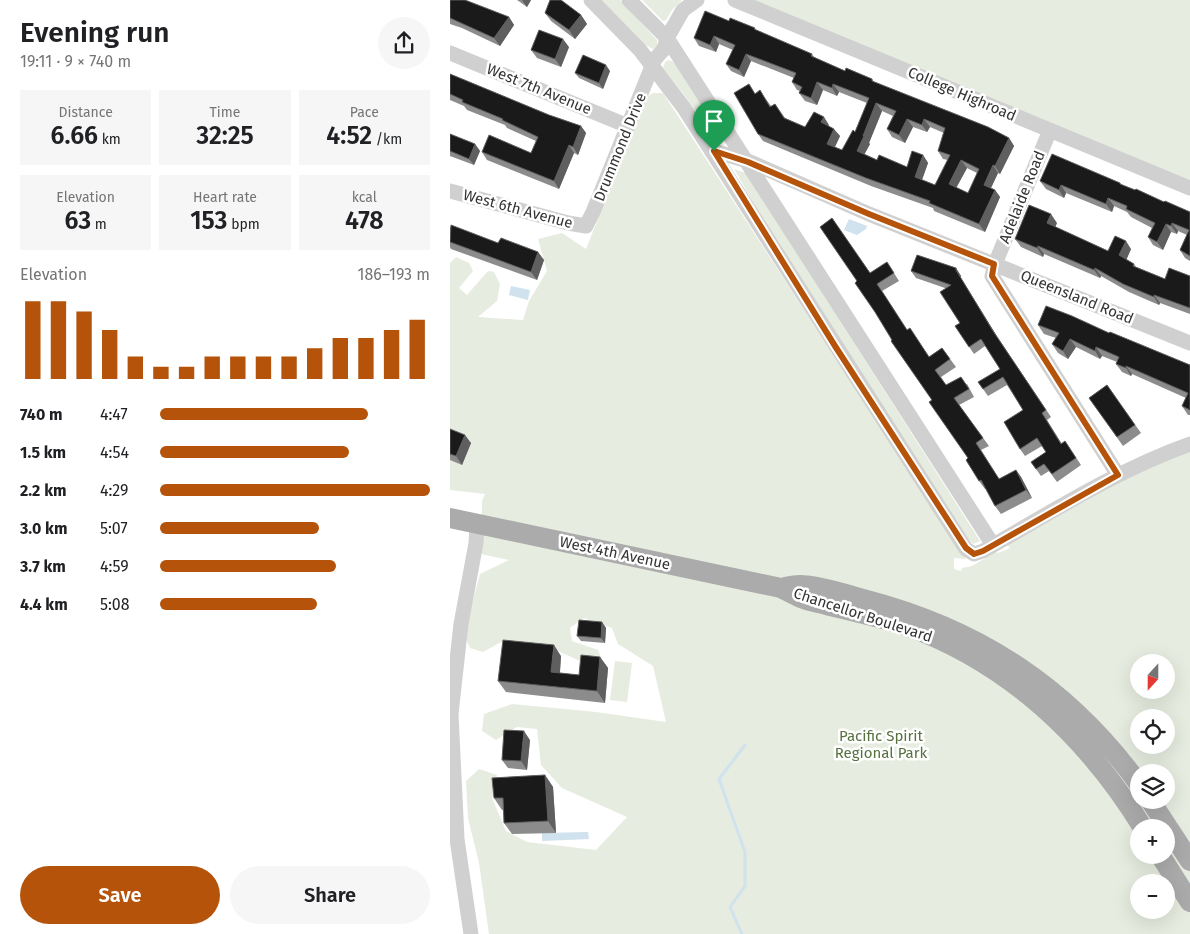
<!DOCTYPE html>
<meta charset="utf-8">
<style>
:root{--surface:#fff;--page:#f6f6f6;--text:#202124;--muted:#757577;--accent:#b45309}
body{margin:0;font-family:"Fira Sans",sans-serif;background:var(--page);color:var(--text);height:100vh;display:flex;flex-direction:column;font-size:19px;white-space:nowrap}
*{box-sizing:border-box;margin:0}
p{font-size:16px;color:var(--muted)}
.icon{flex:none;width:28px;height:28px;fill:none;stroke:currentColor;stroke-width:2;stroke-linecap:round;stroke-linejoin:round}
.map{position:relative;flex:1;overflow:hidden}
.details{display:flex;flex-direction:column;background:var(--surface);width:450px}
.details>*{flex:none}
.needle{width:32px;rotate:201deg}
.fabs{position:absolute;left:680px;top:654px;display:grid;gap:10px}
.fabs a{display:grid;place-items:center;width:45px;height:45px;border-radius:50%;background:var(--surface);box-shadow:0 5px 20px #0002;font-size:25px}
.pin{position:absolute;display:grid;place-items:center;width:42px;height:42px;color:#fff;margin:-51px -21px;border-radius:50% 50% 50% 0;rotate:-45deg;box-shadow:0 0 5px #0007}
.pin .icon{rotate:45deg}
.round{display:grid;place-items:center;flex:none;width:52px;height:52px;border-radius:26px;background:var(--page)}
.overview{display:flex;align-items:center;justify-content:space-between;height:85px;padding:0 20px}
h1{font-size:28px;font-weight:600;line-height:38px}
.figures{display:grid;grid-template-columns:repeat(3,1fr);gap:8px;height:85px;padding:5px 20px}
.figures div{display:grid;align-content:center;border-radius:0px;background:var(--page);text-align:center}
.figures b{font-size:25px;font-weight:600}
.figures small{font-size:14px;font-weight:400}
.figures p{font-size:14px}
.chart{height:140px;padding:10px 20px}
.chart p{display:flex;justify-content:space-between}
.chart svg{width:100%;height:90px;margin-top:5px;stroke:var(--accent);stroke-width:6}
.primary-button{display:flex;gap:10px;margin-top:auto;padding:10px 20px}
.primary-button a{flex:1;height:58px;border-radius:30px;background:var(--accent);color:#fff;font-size:20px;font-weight:600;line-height:58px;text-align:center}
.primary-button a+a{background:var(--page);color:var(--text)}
ul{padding:0 20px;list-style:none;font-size:16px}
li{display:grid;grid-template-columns:80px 60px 1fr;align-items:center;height:38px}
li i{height:12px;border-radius:6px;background:var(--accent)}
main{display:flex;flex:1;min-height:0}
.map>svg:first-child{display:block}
.green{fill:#e6ecdf;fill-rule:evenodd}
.water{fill:#cfe2ee}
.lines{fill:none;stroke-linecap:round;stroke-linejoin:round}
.stream{stroke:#cfe2ee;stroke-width:3}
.minor{stroke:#d0d0d0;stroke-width:15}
.major{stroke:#ababab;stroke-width:20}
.wall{fill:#8c8c8c;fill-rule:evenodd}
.shaded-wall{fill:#5f5f5f}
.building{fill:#1a1a1a;stroke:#5f5f5f;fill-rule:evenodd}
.route-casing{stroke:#fff;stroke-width:10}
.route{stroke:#b45309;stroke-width:6}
.labels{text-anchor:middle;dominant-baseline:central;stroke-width:5;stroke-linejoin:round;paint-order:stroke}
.street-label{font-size:15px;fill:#333;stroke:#fff}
.park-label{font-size:15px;fill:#56703f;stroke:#fff}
</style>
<main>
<section class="details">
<div class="overview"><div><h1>Evening run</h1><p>19:11 · 9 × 740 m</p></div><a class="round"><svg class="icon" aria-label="share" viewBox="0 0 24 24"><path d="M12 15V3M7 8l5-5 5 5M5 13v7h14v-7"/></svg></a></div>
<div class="figures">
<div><p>Distance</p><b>6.66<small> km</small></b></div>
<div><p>Time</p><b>32:25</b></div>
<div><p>Pace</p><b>4:52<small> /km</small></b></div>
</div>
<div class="figures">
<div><p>Elevation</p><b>63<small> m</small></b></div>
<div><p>Heart rate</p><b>153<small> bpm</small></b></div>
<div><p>kcal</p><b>478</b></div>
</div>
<div class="chart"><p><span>Elevation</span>186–193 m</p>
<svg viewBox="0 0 160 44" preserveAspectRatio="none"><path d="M5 44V6M15 44V6M25 44V11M35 44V20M45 44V33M55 44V38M65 44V38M75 44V33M85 44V33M95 44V33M105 44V33M115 44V29M125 44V24M135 44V24M145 44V20M155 44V15"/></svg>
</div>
<ul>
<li><b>740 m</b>4:47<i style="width:77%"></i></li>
<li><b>1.5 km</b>4:54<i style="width:70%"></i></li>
<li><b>2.2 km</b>4:29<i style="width:100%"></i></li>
<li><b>3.0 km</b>5:07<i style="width:59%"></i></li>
<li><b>3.7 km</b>4:59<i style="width:65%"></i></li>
<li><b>4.4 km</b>5:08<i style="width:58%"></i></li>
</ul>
<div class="primary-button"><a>Save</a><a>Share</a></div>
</section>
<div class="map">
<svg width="740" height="934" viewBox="0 0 740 934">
<rect width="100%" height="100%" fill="#fff"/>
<path class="green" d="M149 0H170L207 40V46L203 49 190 42Z
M192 0H232L222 10 216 20 213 21Z
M301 0H740V180Z
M218 60 222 61 228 67 273 135 272 143 263 136 235 96 213 68 215 62Z
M203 93H213L516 559 504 558V569L511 571 512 568 522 566 546 552 548 553 560 548 556 544 691 470 740 449V934H39L29 863 18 818 16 781 29 769 47 775 42 798 56 831 77 842 146 850 177 817 112 788 91 765 87 729 67 727 46 740 32 731 34 714 62 704 146 712 216 722 203 666 168 644 162 628 134 618 120 628 122 641 148 650 151 657 134 663 102 648 53 641 33 652 20 648 14 634 30 574 59 560 31 554 32 501 35 494 0 490V263L6 257 19 263 23 271 9 288 17 295 38 271 44 272 50 284 47 301 28 317 73 320 79 301 97 271 88 239 112 233 136 249 197 97ZM689 662H716V690H689ZM689 718H716V745H689ZM689 772H716V800H689ZM689 828H716V855H689ZM689 882H716V910H689Z
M284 169 296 173 530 541 523 544 513 533 326 242Z
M165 661 182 663 177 702 160 700Z"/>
<path class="water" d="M399 219 417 226 416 229 407 235 394 230Z
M61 286 80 290 78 300 59 295Z
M138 832 139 839 92 841V833Z"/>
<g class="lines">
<path class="stream" d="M292 934 280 907 295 886V852L269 779 295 745"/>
<path class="minor" d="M141 0 190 50 234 108 516 549 524 554 533 551C600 513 667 470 740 444
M179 0 217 38 543 545
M285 0 740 188
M0 53 178 126
M600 130 545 264 542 276 668 475
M264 151 298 161 419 214 740 343
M0 191 118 223 136 226 143 212 205 59 214 49 217 38 233 10 247 0
M21 934 7 839 1 714 11 624 26 543 27 524"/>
<path class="major" d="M0 518 331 588C337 591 344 595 351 598 360 602 371 603 380 606 406 612 432 618 457 626 559 663 637 737 693 828
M335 587C340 586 345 585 350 585 368 585 396 594 413 599 529 629 618 687 689 784
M700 800 740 861
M710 855 740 902"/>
</g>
<path class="wall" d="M0 0 59 17 64 25 50 46 12 28 0 24Z
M67 0H81L77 7Z
M95 13 131 15 137 24 125 39 101 21Z
M279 21 305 28 306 30 362 54 364 57 395 71 422 79 424 82 559 138 564 146 550 174 548 173 541 188 545 190 550 197 535 232 484 211 483 208 421 186 313 141 308 134 305 93 315 98 321 106 325 104 335 118 355 127 379 125V126L390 136 385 147 392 150 405 132 417 103 389 92 387 96 373 90 367 105 355 101 349 93 350 91 347 90 342 82 344 78 301 61 294 77 281 71 276 64 283 50 269 44 266 52 249 46 244 38ZM432 111 443 116 437 129 442 137 455 143 463 127 477 132 480 127 494 133 488 151 493 159 498 160 485 185 472 180 478 163 473 155 457 167 427 160 414 154 420 144 419 143ZM517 168 527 173 518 193 506 188Z
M119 47 111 67 87 58 81 50Z
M160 71 153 89 129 78 125 73Z
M0 74 99 115 131 126 136 133 128 155 124 153 109 189 37 160 32 152 81 153 86 141 57 128 55 125 17 110 14 106 0 100Z
M0 134 25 144 30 151 24 165 0 156Z
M590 181 670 183 672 185 714 202 740 212V261L735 258 730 250 737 235 728 231 727 234 721 232 713 250 703 245 698 237 702 228 681 217 677 212 664 206 662 212 616 193 614 198 596 189Z
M607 223 605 227 658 251 681 249 676 260 684 264 686 267 715 279 740 276V314L710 303 709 305 679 292 651 276 650 278 594 254 593 257 571 247 565 239Z
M0 227 48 243 88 252 94 260 87 280 1 249 0 247Z
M437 262 449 281 432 291 440 304 457 330 479 357 492 348 506 367 491 377 496 385 517 384 524 397 509 405 539 446 531 450 549 479 566 470 571 477 582 498 551 514 545 506 536 488 535 489 529 481 518 458 482 400 442 340 421 273Z
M506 268 511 276V278L548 338 601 417 597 420 612 444 615 441 631 465 607 482 599 471 591 476 581 462 596 452 592 446 575 456 570 449 573 410 557 385 538 396 533 389 550 369 535 346 524 354 505 326 510 323 495 288 466 278 461 271Z
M588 325 659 333 740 365V415H738L732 406 736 398 682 374 681 376 672 372 666 364 667 362 652 356 650 359 626 347 618 359 608 353 602 344 606 338 594 334Z
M657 385 691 433 673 446 639 398Z
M0 429 21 443 12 465 0 460Z
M152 622 156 628 155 643 131 641 127 636Z
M111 656 110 673 129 675 150 657 158 668 155 703 56 692 48 681Z
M80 740 77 770 58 768 52 760Z
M95 775 103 787 106 833 62 834 54 823V810H52L44 798Z"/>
<path class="shaded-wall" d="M72 0H81L77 7Z
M131 15 137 24 125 39 119 30Z
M59 17 64 25 50 46 44 38Z
M264 36 269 44 266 52 260 45Z
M113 39 119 47 111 67 105 59Z
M296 54 301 61 294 77 289 70Z
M156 65 160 71 153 89 149 83Z
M367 82 373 90 367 105 361 98Z
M383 84 389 92 387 96 382 88Z
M426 103 432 111 419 143 420 144 412 159 407 151Z
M374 117 379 125 376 130 371 122Z
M457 119 463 127 455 143 449 135Z
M474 119 480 127 477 132 472 125Z
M131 126 136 133 128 155 123 147Z
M384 129 390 136 383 151 377 144Z
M559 138 564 146 550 174 545 166Z
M25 144 30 151 24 165 19 159Z
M119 145 124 153 109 189 104 181Z
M473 155 478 163 470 185 465 177Z
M511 160 517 168 504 192 499 184Z
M543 165 548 173 539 192 534 185Z
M611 185 616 193 614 198 609 190Z
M545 190 550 197 535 232 529 224Z
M658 198 664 206 662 212 656 204Z
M601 214 607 223 603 232 597 223Z
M722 223 728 231 727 234 721 226Z
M716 224 721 232 713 250 707 242Z
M676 241 681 249 675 263 669 255Z
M588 246 594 254 593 257 587 248Z
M88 252 94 260 87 280 81 272Z
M506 268 511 276V278L548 338 601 417 543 331 506 270Z
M645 268 651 276 650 278 644 270Z
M704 295 710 303 709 305 704 297Z
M620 339 626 347 618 359 613 351Z
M646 347 652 356 650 359 645 351Z
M676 366 682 374 681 376 676 368Z
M15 435 21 443 12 465 6 456Z
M566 470 571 477 582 498 576 490Z
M152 622 156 628 155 643 151 638Z
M104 645 111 656 109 684 101 672Z
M150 657 158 668 155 703 147 691Z
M74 731 80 740 77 770 71 761Z
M95 775 103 787 106 833 98 821Z"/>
<path class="building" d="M0 0H15L59 17 44 38 0 18Z
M100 0H111L131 15 119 30 95 13Z
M255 11 279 21 280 18 305 28 304 29 362 54 361 56 395 71 396 68 422 79V81L538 127 559 138 545 166 543 165 534 185 545 190 529 224 479 203 480 201 416 178 308 134 284 93 299 84 305 94 310 90 320 107 325 104 334 118 355 127 364 112 374 117 371 122 384 129 377 144 392 150 403 130 405 132 419 98 383 84 382 88 367 82 361 98 349 93 352 87 342 82 346 73 296 54 289 70 276 64 285 45 264 36 260 45 244 38ZM426 103 446 111 437 129 449 135 457 119 472 125 474 119 495 128 488 151 500 155 485 185 465 177 473 155 462 151 457 167 429 155 427 160 407 151 414 136H413ZM511 160 529 169 518 193 499 184Z
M89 30 113 39 105 59 81 50Z
M133 55 156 65 149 83 125 73Z
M0 74 99 115 131 126 123 147 119 145 104 181 32 152 39 135 81 153 88 137 52 120 53 119 12 102 13 100 0 94Z
M0 134 25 144 19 159 0 151Z
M602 154 670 183V184L685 190 686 189 714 202 715 201 740 212V256L730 250 739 230 722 223 721 226 716 224 707 242 698 237 705 223 676 209 677 206 658 198 656 204 611 185 609 190 590 181Z
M579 205 601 214 597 223 658 251 665 236 676 241 669 255 684 264 683 266 715 279 719 268 740 276V308L704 295V297L673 284 645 268 644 270 588 246 587 248 565 239Z
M382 218 420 273 437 262 444 273 427 284 435 296 457 330 460 328 479 357 492 348 500 359 485 370 496 385 511 377 519 389 504 398 533 438 526 443 549 479 566 470 576 490 545 506 531 480 529 481 516 460 518 458 479 402 482 400 441 341 442 340 425 312 405 283 407 281 370 227Z
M1 225 48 243 51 238 88 252 81 272 0 242Z
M467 255 506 268V270L543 331 596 410 592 413 611 444 615 441 626 458 602 474 594 464 586 469 581 462 596 452 587 438 570 449 554 422 573 410 553 377 533 389 528 382 550 369 531 339 519 347 505 326 510 323 490 292 501 285 461 271Z
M596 306 622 316 659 333 660 332 740 365V410L732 406 738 393 676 366V368L666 364 669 357 646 347 645 351 620 339 613 351 602 344 609 333 588 325Z
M657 385 685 425 667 437 639 398Z
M0 429 15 435 6 456 0 454Z
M129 620 152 622 151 638 127 636Z
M53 640 104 645 101 672 129 675 131 655 150 657 147 691 48 681Z
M54 730 74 731 71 761 52 760Z
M95 775 98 821 54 823 53 798H44L42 778Z"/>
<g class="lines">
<defs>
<path id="route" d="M264 151 298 162 419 214 544 264 542 276 668 475 533 551 524 554 516 548 385 346Z"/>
</defs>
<use href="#route" class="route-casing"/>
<use href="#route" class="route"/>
</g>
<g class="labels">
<g class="street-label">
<text transform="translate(89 89) rotate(22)">West 7th Avenue</text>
<text transform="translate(512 94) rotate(23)">College Highroad</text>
<text transform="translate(170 147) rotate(-68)">Drummond Drive</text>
<text transform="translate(572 197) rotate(-68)">Adelaide Road</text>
<text transform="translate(68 209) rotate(15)">West 6th Avenue</text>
<text transform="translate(627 297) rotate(22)">Queensland Road</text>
<text transform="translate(165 553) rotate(12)">West 4th Avenue</text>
<text transform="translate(413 615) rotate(18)">Chancellor Boulevard</text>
</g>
<g class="park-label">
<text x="431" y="736">Pacific Spirit<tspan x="431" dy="17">Regional Park</tspan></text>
</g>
</g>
</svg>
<div class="fabs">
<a><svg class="needle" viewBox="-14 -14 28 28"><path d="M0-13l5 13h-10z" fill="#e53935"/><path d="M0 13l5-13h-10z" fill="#757577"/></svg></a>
<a><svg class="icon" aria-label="locate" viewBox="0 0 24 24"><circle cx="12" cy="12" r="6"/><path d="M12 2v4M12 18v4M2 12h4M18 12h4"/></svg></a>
<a><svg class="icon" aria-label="layers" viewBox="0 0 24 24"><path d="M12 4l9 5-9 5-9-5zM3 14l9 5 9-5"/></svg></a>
<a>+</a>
<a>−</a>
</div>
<div class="pin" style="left:264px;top:151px;background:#1e9e55"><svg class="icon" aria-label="arrive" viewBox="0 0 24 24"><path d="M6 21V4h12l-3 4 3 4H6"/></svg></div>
</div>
</main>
